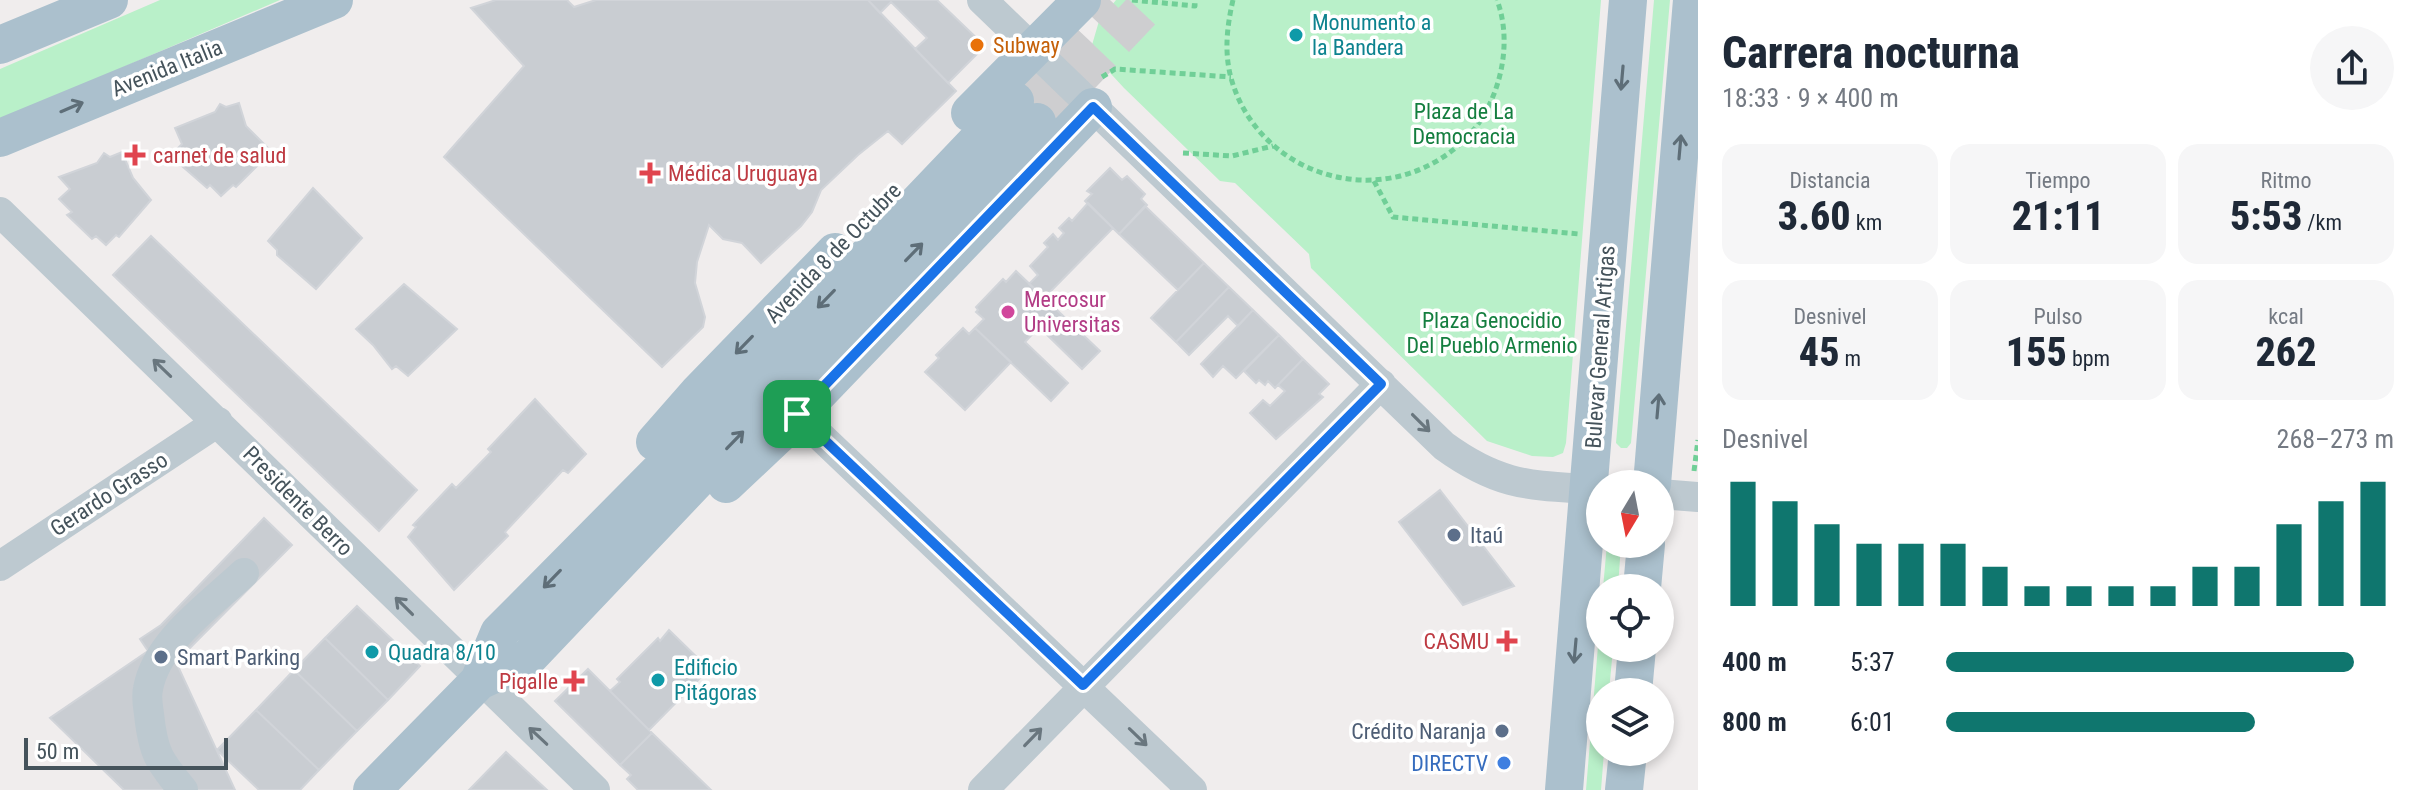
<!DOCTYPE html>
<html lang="es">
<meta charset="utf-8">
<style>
:root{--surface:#fff;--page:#f6f6f7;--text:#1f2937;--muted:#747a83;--accent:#0f766e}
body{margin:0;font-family:"Roboto Condensed",sans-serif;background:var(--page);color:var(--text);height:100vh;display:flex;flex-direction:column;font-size:30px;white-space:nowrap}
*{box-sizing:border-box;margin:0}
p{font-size:26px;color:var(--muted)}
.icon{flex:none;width:44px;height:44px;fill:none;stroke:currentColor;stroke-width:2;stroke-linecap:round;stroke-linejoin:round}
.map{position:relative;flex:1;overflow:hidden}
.panel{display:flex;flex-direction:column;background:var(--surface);width:720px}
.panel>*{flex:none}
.needle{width:52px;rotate:190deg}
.fabs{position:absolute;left:1586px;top:470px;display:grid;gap:16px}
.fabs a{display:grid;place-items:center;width:88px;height:88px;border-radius:50%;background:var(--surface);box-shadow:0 4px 12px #0003;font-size:40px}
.scale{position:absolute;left:24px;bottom:20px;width:204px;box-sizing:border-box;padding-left:8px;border:4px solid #45535b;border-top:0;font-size:22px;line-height:28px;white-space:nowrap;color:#45535b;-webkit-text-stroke:6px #fff;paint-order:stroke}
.pin{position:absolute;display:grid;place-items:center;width:68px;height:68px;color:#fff;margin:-34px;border-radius:16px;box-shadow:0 4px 12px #0006}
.round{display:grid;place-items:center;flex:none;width:84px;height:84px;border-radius:42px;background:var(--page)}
.head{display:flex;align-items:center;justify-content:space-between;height:136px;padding:0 24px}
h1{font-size:44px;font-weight:800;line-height:60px}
.figures{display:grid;grid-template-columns:repeat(3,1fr);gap:12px;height:136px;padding:8px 24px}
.figures div{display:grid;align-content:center;border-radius:20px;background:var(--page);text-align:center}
.figures b{font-size:40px;font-weight:800}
.figures small{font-size:22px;font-weight:400}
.figures p{font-size:22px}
.chart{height:224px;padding:16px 24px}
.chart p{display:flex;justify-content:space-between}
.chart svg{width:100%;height:144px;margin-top:8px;stroke:var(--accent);stroke-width:6}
ul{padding:0 24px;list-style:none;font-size:26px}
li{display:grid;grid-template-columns:128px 96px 1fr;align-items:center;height:60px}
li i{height:20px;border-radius:10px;background:var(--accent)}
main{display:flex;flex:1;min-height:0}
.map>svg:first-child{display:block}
.green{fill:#b9f0c9}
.building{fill:#c9cdd2;stroke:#d1d4d9;stroke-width:2}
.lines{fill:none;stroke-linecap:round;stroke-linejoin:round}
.major-tunnel{stroke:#ceced0;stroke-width:38;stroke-dasharray:38 19;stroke-linecap:butt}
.path{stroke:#70cf97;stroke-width:5;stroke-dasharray:6 4;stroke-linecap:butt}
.minor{stroke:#bdc9d0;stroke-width:30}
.major{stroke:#abc0cd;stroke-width:38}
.oneway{stroke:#5e6e78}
.oneway2{stroke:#69767e}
.route-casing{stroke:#fff;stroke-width:16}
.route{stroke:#1a73e8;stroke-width:10}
.culture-dot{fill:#0f9aa8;stroke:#fff;stroke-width:3}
.food-dot{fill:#e8710a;stroke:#fff;stroke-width:3}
.health-dot{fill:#e0444e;stroke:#fff;stroke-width:3}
.hotel-dot{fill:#d1479c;stroke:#fff;stroke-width:3}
.service-dot{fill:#5c6f8a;stroke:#fff;stroke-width:3}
.shop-dot{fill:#3f7fe0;stroke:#fff;stroke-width:3}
.labels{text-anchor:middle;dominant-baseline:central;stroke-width:7;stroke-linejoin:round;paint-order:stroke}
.culture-label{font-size:22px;fill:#0d838f;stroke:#fff;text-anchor:start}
.food-label{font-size:22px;fill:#c56008;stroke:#fff;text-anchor:start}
.street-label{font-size:22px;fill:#45535b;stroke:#fff}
.park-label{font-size:22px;fill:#147e3f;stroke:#fff}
.health-label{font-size:22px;fill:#be3a42;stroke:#fff;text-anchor:start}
.hotel-label{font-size:22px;fill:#b23c85;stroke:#fff;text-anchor:start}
.service-label{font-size:22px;fill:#4e5e75;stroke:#fff;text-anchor:start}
.shop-label{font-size:22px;fill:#366cbe;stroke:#fff;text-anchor:end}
</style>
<main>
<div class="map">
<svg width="1698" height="790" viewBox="0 0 1698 790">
<rect width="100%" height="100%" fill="#f0eded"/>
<path class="green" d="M160 0H280L0 120V69Z
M1116 0H1601L1566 443 1563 453 1553 457 1532 456 1487 441 1311 268 1309 254 1235 183 1220 181 1124 88 1100 62 1092 45 1099 21Z
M1654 0H1670L1631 443 1627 448H1621L1616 443Z
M1607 544H1621L1618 588H1603Z
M1600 622V648H1613L1609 692H1600V752H1604L1601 790H1586Z"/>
<path class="building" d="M496 0H567L574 7 596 0H868L956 91 902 144 888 131 858 155 821 190 812 212 801 226 761 263 742 243 723 239 709 225 697 262 695 283 705 317 703 327 662 367 444 157 524 66 471 8Z
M868 0H937L985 46 948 83 915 49 927 38 891 2 880 13Z
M239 103 246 126 269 149 258 160 260 163 236 187 233 185 221 196 210 185 207 188 182 166 185 162 175 151 182 144 175 128 215 112 220 104 226 107Z
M122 152 133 178 151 200 119 237 116 235 106 245 96 236 92 239 67 215 72 212 59 199 70 189 59 177 97 163 104 153 110 157Z
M1110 168 1122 180 1127 176 1145 194 1141 199 1147 205 1119 234 1085 201 1092 194 1087 191Z
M313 188 362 238 316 289 277 255V250L268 241Z
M1088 203 1113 228 1044 298 1029 284 1038 275 1030 266 1048 247 1044 243 1053 234 1058 240 1064 233 1059 228 1069 218 1072 221Z
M1145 206 1204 263 1178 290 1119 234Z
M151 236 417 490 379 531 113 275Z
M1204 263 1229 287 1176 342 1151 318Z
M1016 271 1100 351 1082 369 1039 327 1025 342 1068 383 1051 401 975 328 984 319 976 312 978 310 976 307 1003 279 1006 282Z
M404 284 457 329 408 376 396 366 392 369 373 345 356 329Z
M1229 287 1253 310 1238 326 1228 316 1189 355 1176 342Z
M1253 310 1279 335 1236 378 1223 366 1213 377 1201 364Z
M963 328 969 334 975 328 1011 362 965 410 925 372 939 358 936 355Z
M1279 335 1303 359 1275 388 1268 381 1265 385 1259 380 1256 383 1244 371Z
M1303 359 1329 384 1319 394 1323 397 1276 439 1250 413 1263 400 1270 406 1285 391 1278 385Z
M535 399 586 454 568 473 563 470 505 532 508 536 454 590 408 537 416 527 413 525 452 484 456 488 491 452 488 449Z
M1440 490 1514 586 1463 605 1399 522Z
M264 518 292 545 176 662 235 790H124L50 718 148 651 140 639 161 625Z
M357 606 420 666 388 700 325 638Z
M669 630 709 669 649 730 610 691 620 682 617 679 658 638 660 641Z
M325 638 388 700 357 731 294 670Z
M588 669 652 733 620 765 555 701Z
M294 670 357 731 319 770 256 710Z
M256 710 319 770 300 790H259L217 750Z
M652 733 711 790H638L627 779 631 775 620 765Z
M506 752 547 790H469Z"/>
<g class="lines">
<path class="major-tunnel" d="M1015 101 1110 0
M1037 122 1152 0"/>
<path class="path" d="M1132 0 1195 6V0
M1233 0C1227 26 1224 52 1231 78 1256 168 1362 208 1440 159 1463 145 1481 125 1491 101 1505 70 1509 32 1497 0
M1102 77 1115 69 1231 77
M1183 153 1232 156 1273 146
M1374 181 1393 217 1579 234
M1694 471 1698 440"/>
<path class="minor" d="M982 0 1444 446C1502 488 1532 485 1600 490
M0 212 595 790
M797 414 1192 790
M1660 494 1698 497
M0 566 218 422
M183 790C158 760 153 752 149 714 148 706 146 697 148 689 156 642 211 604 244 573
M983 790 1381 384"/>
<path class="major" d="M0 45 109 0
M970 113 1082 0
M0 138 334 0
M655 442 698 393 835 252
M726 484 777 436 1093 107
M1652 484 1692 0
M1642 588 1646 544
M479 681 499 633 731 399 1015 101
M1633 692 1637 648
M372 790 479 681 528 658 1037 122
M1564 790 1628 0
M1624 790 1628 752"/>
</g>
<defs><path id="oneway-shaft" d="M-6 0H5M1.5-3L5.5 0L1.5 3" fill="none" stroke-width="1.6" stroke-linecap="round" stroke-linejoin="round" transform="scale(2)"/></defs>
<g class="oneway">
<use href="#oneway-shaft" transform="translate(1622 78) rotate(95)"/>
<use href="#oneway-shaft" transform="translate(72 107) rotate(-23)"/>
<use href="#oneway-shaft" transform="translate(1680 147) rotate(-85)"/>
<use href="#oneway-shaft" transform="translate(914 252) rotate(-46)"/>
<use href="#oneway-shaft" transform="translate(826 299) rotate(134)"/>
<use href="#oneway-shaft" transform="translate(744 345) rotate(134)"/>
<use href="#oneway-shaft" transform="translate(1658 406) rotate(-85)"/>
<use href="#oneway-shaft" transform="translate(735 440) rotate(-46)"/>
<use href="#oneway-shaft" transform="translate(552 579) rotate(134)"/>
<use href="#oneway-shaft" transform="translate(1575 651) rotate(95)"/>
</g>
<g class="oneway2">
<use href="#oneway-shaft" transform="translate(162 368) rotate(-136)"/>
<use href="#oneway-shaft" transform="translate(1421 423) rotate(45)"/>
<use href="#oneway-shaft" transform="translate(404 606) rotate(-135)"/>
<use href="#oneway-shaft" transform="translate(538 736) rotate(-137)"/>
<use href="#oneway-shaft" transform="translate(1033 737) rotate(-46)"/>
<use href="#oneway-shaft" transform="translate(1138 737) rotate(44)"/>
</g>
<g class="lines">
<defs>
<path id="route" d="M1093 107 1381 384 1083 685 797 414Z"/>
</defs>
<use href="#route" class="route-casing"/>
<use href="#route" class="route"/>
</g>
<g class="culture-dot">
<circle cx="1296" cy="35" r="8"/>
<circle cx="372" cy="652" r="8"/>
<circle cx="658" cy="680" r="8"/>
</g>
<circle class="food-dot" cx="977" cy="45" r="8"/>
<g class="health-dot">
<path d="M131 143h8v8h8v8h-8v8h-8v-8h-8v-8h8z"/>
<path d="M646 161h8v8h8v8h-8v8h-8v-8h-8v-8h8z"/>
<path d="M1503 629h8v8h8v8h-8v8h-8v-8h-8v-8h8z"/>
<path d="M570 669h8v8h8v8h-8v8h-8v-8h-8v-8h8z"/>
</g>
<circle class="hotel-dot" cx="1008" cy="312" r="8"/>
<g class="service-dot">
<circle cx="1454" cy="535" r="8"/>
<circle cx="161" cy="657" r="8"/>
<circle cx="1502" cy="731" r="8"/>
</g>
<circle class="shop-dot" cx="1504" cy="763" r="8"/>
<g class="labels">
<g class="culture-label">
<text x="1312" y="22">Monumento a<tspan x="1312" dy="25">la Bandera</tspan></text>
<text x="388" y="652">Quadra 8/10</text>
<text x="674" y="667">Edificio<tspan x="674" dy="25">Pitágoras</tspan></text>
</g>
<g class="food-label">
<text x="993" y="45">Subway</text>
</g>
<g class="street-label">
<text transform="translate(167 68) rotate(-22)">Avenida Italia</text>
<text transform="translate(833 253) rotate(-46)">Avenida 8 de Octubre</text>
<text transform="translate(1600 347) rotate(-86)">Bulevar General Artigas</text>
<text transform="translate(109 494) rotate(-33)">Gerardo Grasso</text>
<text transform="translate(298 501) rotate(45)">Presidente Berro</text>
</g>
<g class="park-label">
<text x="1464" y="111">Plaza de La<tspan x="1464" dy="25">Democracia</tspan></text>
<text x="1492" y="320">Plaza Genocidio<tspan x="1492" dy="25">Del Pueblo Armenio</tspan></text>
</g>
<g class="health-label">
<text x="153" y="155">carnet de salud</text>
<text x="668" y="173">Médica Uruguaya</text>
<text x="1489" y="641" text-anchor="end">CASMU</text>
<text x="558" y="681" text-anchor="end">Pigalle</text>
</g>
<g class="hotel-label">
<text x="1024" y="299">Mercosur<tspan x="1024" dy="25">Universitas</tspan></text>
</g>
<g class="service-label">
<text x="1470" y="535">Itaú</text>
<text x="177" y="657">Smart Parking</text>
<text x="1486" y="731" text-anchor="end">Crédito Naranja</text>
</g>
<g class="shop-label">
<text x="1488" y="763">DIRECTV</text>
</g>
</g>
</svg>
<div class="fabs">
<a><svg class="needle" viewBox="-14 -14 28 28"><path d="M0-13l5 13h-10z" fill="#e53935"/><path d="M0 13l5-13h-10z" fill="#747a83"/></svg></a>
<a><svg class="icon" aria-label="locate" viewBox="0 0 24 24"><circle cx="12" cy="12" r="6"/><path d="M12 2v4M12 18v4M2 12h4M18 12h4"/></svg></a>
<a><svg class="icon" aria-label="layers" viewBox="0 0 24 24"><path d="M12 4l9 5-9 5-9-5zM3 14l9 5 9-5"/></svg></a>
</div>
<div class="scale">50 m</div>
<div class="pin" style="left:797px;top:414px;background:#1e9e55"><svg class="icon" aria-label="arrive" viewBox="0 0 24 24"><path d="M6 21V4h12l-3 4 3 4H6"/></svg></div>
</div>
<section class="panel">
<div class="head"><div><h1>Carrera nocturna</h1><p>18:33 · 9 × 400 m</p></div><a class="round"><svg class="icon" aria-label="share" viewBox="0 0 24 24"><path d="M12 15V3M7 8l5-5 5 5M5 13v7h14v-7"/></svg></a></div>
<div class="figures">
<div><p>Distancia</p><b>3.60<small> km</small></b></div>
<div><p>Tiempo</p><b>21:11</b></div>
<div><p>Ritmo</p><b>5:53<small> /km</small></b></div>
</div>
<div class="figures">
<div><p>Desnivel</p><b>45<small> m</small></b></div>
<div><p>Pulso</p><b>155<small> bpm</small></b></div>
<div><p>kcal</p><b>262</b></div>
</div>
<div class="chart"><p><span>Desnivel</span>268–273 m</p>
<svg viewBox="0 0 160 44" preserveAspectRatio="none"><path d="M5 44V6M15 44V12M25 44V19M35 44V25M45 44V25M55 44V25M65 44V32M75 44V38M85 44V38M95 44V38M105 44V38M115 44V32M125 44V32M135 44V19M145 44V12M155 44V6"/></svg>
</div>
<ul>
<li><b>400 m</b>5:37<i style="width:91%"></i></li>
<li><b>800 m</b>6:01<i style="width:69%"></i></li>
</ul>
</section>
</main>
